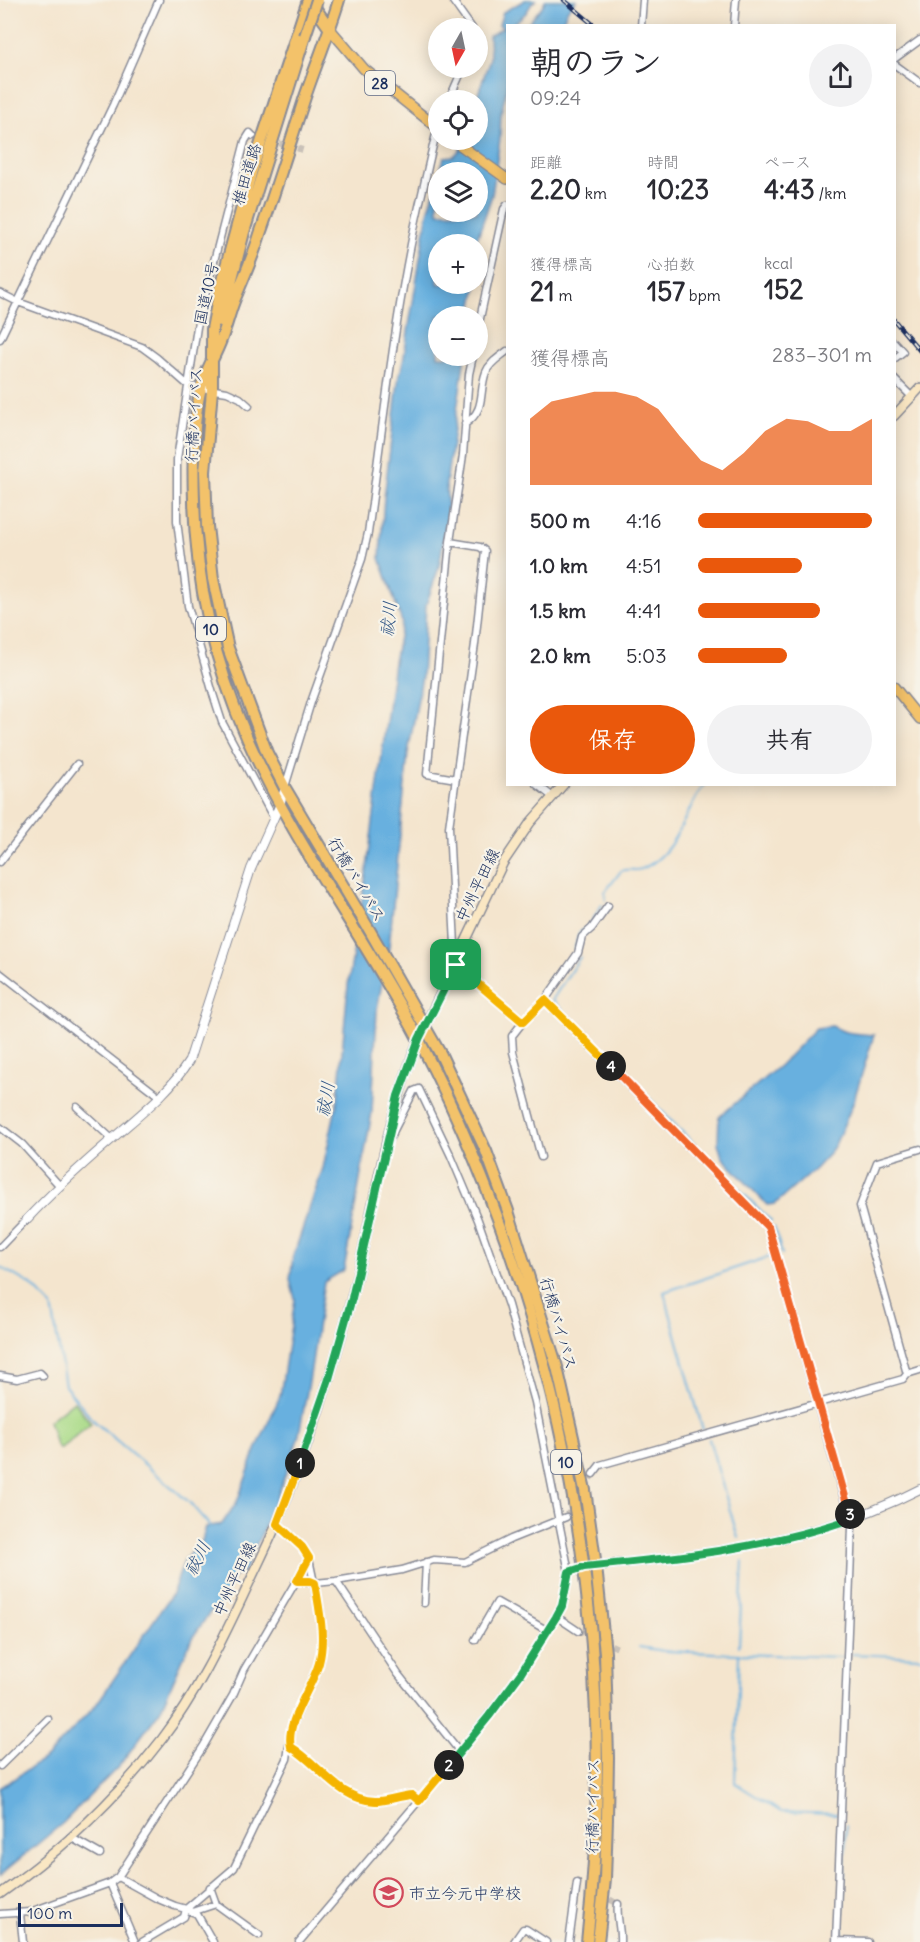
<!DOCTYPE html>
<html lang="ja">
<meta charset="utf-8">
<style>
:root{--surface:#fff;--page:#f2f2f3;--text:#2b2b33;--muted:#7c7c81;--accent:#ea580c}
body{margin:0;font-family:Delius,"Klee One",sans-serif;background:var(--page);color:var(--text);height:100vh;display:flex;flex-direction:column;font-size:22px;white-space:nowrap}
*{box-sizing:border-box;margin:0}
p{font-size:20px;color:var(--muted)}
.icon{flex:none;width:33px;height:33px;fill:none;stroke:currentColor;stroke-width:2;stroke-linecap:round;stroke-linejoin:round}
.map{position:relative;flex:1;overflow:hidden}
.panel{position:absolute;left:506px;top:24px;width:390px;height:762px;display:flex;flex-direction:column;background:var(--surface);border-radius:0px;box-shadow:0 3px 15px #0003}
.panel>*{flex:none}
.needle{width:39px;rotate:189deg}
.tools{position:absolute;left:428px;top:18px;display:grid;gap:12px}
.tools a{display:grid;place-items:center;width:60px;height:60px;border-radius:50%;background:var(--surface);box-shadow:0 3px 15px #0003;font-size:30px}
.scale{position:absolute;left:18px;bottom:15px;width:105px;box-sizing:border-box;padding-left:6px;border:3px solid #1b2f5e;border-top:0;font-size:16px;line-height:21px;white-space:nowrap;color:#1b2f5e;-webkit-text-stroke:4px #f7f3e8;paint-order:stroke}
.pin{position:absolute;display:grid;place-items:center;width:51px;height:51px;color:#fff;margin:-26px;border-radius:12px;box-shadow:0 3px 9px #0006}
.km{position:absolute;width:30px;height:30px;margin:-15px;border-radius:50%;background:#222;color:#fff;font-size:16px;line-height:30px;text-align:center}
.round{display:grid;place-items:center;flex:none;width:63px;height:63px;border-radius:32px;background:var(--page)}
.overview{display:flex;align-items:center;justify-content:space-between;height:102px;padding:0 24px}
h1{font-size:33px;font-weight:700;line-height:45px}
.figures{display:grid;grid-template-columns:repeat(3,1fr);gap:9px;height:102px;padding:6px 24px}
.figures div{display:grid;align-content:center}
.figures b{font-size:26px;font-weight:700}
.figures small{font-size:16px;font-weight:400}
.figures p{font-size:16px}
.chart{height:168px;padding:12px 24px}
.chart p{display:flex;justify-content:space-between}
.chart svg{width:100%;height:108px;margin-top:6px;fill:var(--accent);opacity:.7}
.cta{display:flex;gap:12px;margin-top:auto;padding:12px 24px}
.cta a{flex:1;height:69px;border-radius:36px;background:var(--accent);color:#fff;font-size:24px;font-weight:700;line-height:69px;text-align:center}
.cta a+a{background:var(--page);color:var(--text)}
ul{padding:0 24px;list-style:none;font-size:20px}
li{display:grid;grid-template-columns:96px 72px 1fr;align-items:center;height:45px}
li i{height:15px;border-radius:8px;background:var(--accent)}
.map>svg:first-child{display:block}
.green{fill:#abdb89;stroke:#638574;stroke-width:1.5}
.water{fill:#67b0df;stroke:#41709e;stroke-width:1.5}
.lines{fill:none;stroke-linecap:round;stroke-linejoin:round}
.stream{stroke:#67b0df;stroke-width:2}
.minor-tunnel{stroke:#c9c1b8;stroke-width:6;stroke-dasharray:6 3;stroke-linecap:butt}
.minor-casing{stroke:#888a96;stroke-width:9}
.tertiary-casing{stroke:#888a96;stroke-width:10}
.secondary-casing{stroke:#888a96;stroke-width:11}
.primary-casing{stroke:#888a96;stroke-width:12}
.trunk-casing{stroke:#888a96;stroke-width:14}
.minor{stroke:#fff;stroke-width:6}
.tertiary{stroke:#fff;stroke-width:8}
.secondary{stroke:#fae7c3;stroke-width:8}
.primary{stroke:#f3c26a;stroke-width:9}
.trunk{stroke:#f3c26a;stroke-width:10}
.rail-casing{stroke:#1b2f5e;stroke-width:4.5}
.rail{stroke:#f7f3e8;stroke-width:2;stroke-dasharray:7;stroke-linecap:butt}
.trunk-bridge-casing{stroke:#888a96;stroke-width:14;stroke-linecap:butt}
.trunk-bridge{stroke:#f3c26a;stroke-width:10}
.split-1-casing{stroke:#fff;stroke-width:12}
.split-2-casing{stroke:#fff;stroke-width:12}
.split-3-casing{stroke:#fff;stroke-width:12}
.split-4-casing{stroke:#fff;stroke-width:12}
.split-5-casing{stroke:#fff;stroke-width:12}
.split-1{stroke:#22a559;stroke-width:8}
.split-2{stroke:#f5b400;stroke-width:8}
.split-3{stroke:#22a559;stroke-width:8}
.split-4{stroke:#f0652b;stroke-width:8}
.split-5{stroke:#f5b400;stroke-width:8}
.labels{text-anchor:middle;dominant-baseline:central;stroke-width:4.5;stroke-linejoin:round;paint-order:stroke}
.shield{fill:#f7f3e8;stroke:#5d6a87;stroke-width:1.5}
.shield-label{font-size:15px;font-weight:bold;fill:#1b2f5e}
.street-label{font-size:16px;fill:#1b2f5e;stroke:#f7f3e8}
.poi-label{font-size:16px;fill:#1b2f5e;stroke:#f7f3e8;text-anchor:start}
.water-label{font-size:18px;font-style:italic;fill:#325685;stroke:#f7f3e8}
</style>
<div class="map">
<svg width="920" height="1942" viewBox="0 0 920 1942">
<rect width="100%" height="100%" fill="#f7f3e8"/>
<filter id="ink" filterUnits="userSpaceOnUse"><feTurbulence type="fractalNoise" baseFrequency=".0167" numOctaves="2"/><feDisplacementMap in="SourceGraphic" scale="12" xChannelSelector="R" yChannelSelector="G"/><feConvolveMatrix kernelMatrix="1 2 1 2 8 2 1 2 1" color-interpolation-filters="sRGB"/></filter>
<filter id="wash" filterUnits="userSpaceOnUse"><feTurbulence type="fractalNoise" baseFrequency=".008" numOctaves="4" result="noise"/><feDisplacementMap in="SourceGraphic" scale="24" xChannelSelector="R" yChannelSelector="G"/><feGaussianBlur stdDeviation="1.35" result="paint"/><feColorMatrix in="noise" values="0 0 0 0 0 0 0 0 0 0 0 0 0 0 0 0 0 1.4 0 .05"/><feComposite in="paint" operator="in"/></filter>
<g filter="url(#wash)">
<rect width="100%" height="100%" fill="#f4e5ce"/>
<path class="green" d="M74 1401 91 1423 60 1449 56 1445 49 1421Z"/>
<path class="water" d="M525 0H536L532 3 526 13 512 25 507 26V87L501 113 500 139 492 195 477 239 481 256 477 280V244H438V284H477L471 316H438V356H465L446 484 448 512 439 567 426 605 422 677 408 753 389 947 377 1009 372 1112 344 1270 324 1282 309 1382 298 1439 272 1511 244 1571 234 1576 220 1606 211 1611 192 1638 160 1711 119 1766 63 1823 0 1875V1788L47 1757 96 1705 172 1594 185 1559 202 1541 206 1527 222 1524 237 1502 256 1450 280 1396 295 1299 290 1280 293 1257 323 1168 338 1098 348 985 367 868 394 662 402 622 380 558 384 498 399 374 402 368 427 217 438 178V212H477V172H440L444 157 454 156 469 140H477L476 100 490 58 489 36 503 28 499 25 503 12Z
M545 0H576L568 9 561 25H527L543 5Z
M832 1026C837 1028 841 1031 846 1032 855 1034 866 1034 874 1035L852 1106 835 1145 828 1155 815 1169 775 1204 767 1205 722 1157 718 1143 719 1117 780 1065 816 1028Z"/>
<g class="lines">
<path class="stream" d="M606 901 605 892 621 871C629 868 637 872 644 868 678 852 683 812 705 784
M575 949 579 933 589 926 602 905
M580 957 552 1000 696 1146
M702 1152 771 1221
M774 1227 782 1254
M0 1267 30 1284 52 1306 65 1386 95 1422 189 1502 211 1527
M703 1430 664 1292 772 1256
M709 1439 738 1538
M739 1646 743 1561
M639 1647 664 1651 739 1654 735 1783 781 1812 837 1814
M739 1654 843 1657
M852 1654 920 1657
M842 1939 846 1825"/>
</g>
</g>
<g filter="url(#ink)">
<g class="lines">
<path class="minor-tunnel" d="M271 141 303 150
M566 1517 593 1474
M578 1631 618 1648
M602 1895 618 1904"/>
<defs>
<path id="minor" d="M452 0 472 28
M641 26 643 0
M734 26 736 0
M894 59 920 40
M894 64 920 83
M449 100 463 68
M253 136 250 133 245 141 197 327 177 459V521L188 606 213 694 222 722 273 817
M0 293 18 302 142 347 157 358 189 386 227 392 240 398 249 406
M477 332 504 209 507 205
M0 339 113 105 159 0
M894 342 903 352 894 359
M894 379 912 397
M465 424C487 409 478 393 486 372 490 362 500 357 507 351
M450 542 480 547 485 551 475 644 449 827 456 965 523 1022 512 1036 513 1052 541 1157
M456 779 427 774 450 542 463 455 469 374 473 356
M536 784 553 797
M285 787 311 702 362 559 368 533C384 418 396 302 423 189 428 168 432 147 438 127
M0 862 77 764
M0 973 160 1097
M545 1000 578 953 582 937 592 928 608 906
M523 1022 545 1000 768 1227 852 1527 836 1942
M77 1107 112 1139
M0 1127 22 1144 59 1185
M0 1247 27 1219
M907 1374 920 1370
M0 1376 17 1379 40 1373 43 1376
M593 1474 600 1465 903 1379 907 1374 860 1206 877 1162 920 1149
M297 1581H310L315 1583 336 1581 402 1570 434 1560 465 1562 511 1539 566 1517
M336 1581 398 1674 460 1752
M424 1603 426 1562
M557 1617 578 1631
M475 1640 497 1602 548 1631
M291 1747C321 1765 340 1802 380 1801 390 1800 401 1796 412 1795L419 1801
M0 1766 48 1719
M70 1837 100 1854
M118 1877 156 1898 175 1906 186 1909 197 1914 213 1942
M110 1883 135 1942
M210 1887 216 1904
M618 1904C616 1917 621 1928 620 1942
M192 1912 216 1904 259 1935
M0 1914 30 1912 110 1883 118 1877 203 1747 233 1695 244 1670 309 1559
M20 1914 23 1942
M837 1941 868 1942
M142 1942 184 1917 186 1909 234 1868 287 1759 292 1726 320 1661 322 1635 320 1611 309 1559 302 1547 277 1524
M299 1942 460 1752 521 1673 562 1606 569 1572 535 1402 508 1305 478 1220 451 1156 419 1089 414 1091 388 1142
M514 1942 523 1929H526L546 1942
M569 1942 577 1883"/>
<path id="tertiary" d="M27 1219C53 1191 82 1165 111 1140 139 1115 169 1093 189 1061L251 869 280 804 285 788
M584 1567C699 1556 815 1543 920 1489"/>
<path id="secondary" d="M894 416 920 388
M0 1894C61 1851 117 1798 162 1739 195 1696 221 1643 244 1594 255 1570 267 1547 277 1523 307 1450 332 1375 351 1300 374 1212 384 1123 419 1039L503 863 530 823 564 784"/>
<path id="primary" d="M330 29 364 69 438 128
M453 140 507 179
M894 687 920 719"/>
<path id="trunk" d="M308 0 252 170 220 288 212 329V390L205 472 207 526 213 579 228 648 267 753 285 788 370 931 441 1055 486 1151 508 1211 557 1367 585 1490 596 1566 605 1653 608 1758 607 1819 605 1879 598 1942
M339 0C329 33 316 65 305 97 290 143 276 189 260 234 253 257 243 279 234 301 229 314 226 328 221 340 215 356 205 372 201 388 193 417 193 470 194 501 196 583 215 665 248 740 295 847 368 941 421 1044 562 1318 622 1635 587 1942
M311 2 330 29
M221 321 244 232 305 36"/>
</defs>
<use href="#minor" class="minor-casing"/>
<use href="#tertiary" class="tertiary-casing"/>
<use href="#secondary" class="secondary-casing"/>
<use href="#primary" class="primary-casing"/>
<use href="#trunk" class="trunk-casing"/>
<use href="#minor" class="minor"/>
<use href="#tertiary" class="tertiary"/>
<use href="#secondary" class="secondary"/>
<use href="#primary" class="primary"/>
<use href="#trunk" class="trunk"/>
<defs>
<path id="rail" d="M564 0 595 26
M894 320 920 351"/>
</defs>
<use href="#rail" class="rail-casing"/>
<use href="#rail" class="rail"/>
<defs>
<path id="trunk-bridge" d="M305 36 317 0"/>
</defs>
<use href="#trunk-bridge" class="trunk-bridge-casing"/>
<use href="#trunk-bridge" class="trunk-bridge"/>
</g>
</g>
<g class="lines" filter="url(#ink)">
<defs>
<path id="split-1" d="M300 1463 329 1379 352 1298 398 1096 419 1039 456 965"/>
<path id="split-2" d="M300 1463 277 1524 302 1547 309 1558 297 1581H310L315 1583C319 1609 326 1637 319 1663 312 1688 285 1722 291 1747 320 1764 337 1799 375 1801 387 1801 399 1796 412 1795L419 1801 449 1765"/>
<path id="split-3" d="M449 1765 489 1716 521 1673 556 1617 562 1606 569 1572 584 1567C675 1558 763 1549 851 1519L850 1514"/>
<path id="split-4" d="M611 1066 768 1227 850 1514"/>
<path id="split-5" d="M456 965 523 1022 545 1000 611 1066"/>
</defs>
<use href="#split-1" class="split-1-casing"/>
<use href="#split-2" class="split-2-casing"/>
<use href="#split-3" class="split-3-casing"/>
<use href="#split-4" class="split-4-casing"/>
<use href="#split-5" class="split-5-casing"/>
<use href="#split-1" class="split-1"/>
<use href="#split-2" class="split-2"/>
<use href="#split-3" class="split-3"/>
<use href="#split-4" class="split-4"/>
<use href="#split-5" class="split-5"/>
</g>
<defs>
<symbol id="school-ring" viewBox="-11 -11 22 22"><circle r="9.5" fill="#f7f3e8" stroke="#d1495b" stroke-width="1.5"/><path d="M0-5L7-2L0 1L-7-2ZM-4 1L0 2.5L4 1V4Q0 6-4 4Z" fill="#d1495b"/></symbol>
</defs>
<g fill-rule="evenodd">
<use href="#school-ring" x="372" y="1876" width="33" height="33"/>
</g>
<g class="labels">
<g class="shield">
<rect x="365" y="71" width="30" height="24" rx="4.5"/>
<rect x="196" y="617" width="30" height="24" rx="4.5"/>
<rect x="551" y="1450" width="30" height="24" rx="4.5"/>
</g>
<g class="shield-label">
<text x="380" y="83">28</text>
<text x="211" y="629">10</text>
<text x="566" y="1462">10</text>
</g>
<g class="street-label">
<text transform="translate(246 174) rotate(-73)">椎田道路</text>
<text transform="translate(206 293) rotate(-78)">国道10号</text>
<text transform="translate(193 415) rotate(-87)">行橋バイパス</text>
<text transform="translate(357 879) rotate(59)">行橋バイパス</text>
<text transform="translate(477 885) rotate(-64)">中州平田線</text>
<text transform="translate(559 1323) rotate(74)">行橋バイパス</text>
<text transform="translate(234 1579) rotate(-65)">中州平田線</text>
<text transform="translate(592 1806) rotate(-89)">行橋バイパス</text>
</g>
<g class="poi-label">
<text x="409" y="1893">市立今元中学校</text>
</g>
<g class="water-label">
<text transform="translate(388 619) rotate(-84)">祓川</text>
<text transform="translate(325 1099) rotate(-80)">祓川</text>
<text transform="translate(197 1558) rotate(-63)">祓川</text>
</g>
</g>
</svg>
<div class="tools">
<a><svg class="needle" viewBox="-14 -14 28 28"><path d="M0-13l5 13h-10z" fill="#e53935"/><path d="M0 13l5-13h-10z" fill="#7c7c81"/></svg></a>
<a><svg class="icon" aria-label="locate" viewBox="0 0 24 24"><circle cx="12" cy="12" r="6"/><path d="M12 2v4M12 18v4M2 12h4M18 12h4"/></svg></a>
<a><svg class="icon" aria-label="layers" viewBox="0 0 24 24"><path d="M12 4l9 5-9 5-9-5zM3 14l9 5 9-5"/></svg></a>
<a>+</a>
<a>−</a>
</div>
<div class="scale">100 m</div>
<div class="pin" style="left:456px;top:965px;background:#1e9e55"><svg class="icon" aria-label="arrive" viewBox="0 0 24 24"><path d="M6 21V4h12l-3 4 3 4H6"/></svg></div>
<b class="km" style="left:300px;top:1463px">1</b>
<b class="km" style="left:449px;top:1765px">2</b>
<b class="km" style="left:850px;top:1514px">3</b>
<b class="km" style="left:611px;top:1066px">4</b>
<section class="panel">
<div class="overview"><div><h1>朝のラン</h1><p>09:24</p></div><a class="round"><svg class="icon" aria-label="share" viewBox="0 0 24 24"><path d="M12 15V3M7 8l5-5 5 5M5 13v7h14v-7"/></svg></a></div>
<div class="figures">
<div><p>距離</p><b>2.20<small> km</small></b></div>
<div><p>時間</p><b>10:23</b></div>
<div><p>ペース</p><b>4:43<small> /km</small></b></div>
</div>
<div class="figures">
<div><p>獲得標高</p><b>21<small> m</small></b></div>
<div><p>心拍数</p><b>157<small> bpm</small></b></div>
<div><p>kcal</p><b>152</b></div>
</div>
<div class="chart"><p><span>獲得標高</span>283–301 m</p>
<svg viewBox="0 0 160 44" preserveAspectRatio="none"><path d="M0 44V17L10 10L20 8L30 6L40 6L50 8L60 13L70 24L80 34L90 38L100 31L110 22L120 17L130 18L140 22L150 22L160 17V44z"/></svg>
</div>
<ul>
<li><b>500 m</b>4:16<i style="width:100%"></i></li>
<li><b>1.0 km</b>4:51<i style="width:60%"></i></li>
<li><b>1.5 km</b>4:41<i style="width:70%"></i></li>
<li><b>2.0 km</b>5:03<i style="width:51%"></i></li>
</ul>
<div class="cta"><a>保存</a><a>共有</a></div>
</section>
</div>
